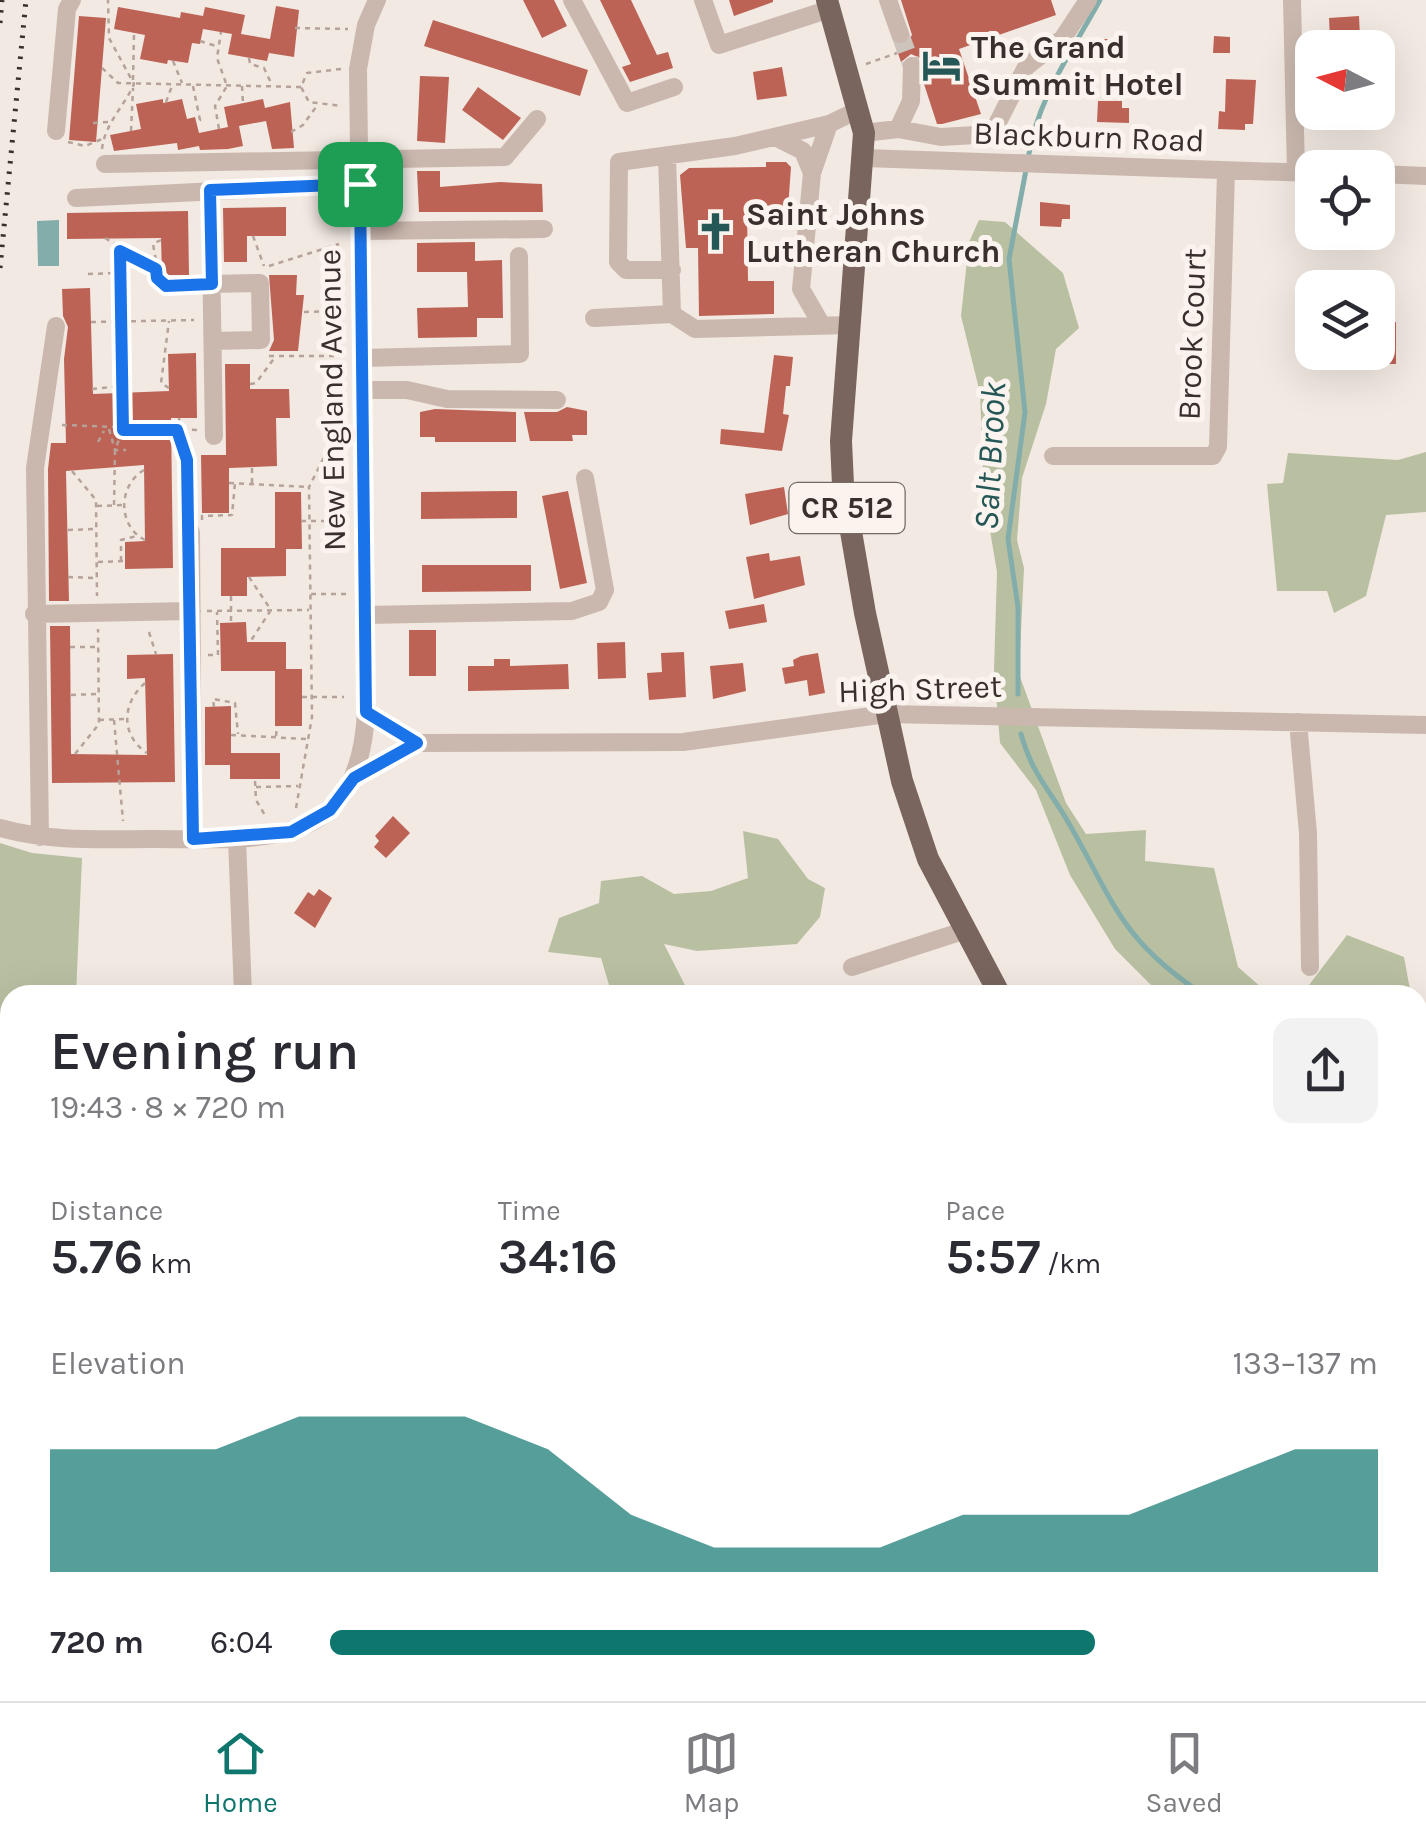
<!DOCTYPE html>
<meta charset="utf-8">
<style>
:root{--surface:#fff;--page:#f2f2f3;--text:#2b2b33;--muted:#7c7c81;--line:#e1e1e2;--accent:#0f766e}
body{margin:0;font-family:Karla,sans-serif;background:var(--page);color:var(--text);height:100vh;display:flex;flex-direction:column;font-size:38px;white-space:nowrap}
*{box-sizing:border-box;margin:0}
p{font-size:32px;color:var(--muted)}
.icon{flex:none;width:55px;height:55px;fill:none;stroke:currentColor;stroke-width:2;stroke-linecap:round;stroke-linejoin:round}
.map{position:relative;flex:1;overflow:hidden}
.sheet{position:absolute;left:0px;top:985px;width:1428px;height:718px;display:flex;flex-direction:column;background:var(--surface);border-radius:30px 30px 0 0;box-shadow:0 10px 40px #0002}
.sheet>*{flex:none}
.needle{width:65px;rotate:276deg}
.controls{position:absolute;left:1295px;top:30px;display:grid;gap:20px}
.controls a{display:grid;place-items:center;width:100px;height:100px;border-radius:20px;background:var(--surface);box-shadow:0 10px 40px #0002;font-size:50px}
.pin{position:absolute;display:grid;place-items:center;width:85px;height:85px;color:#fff;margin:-42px;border-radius:20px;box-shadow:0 5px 15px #0006}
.round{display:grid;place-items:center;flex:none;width:105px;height:105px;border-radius:20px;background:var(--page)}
.head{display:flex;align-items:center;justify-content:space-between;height:170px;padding:0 50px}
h1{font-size:55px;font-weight:600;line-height:75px}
.figures{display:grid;grid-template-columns:repeat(3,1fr);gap:15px;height:170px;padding:10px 50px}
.figures div{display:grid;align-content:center}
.figures b{font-size:50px;font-weight:600}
.figures small{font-size:28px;font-weight:400}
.figures p{font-size:28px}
.chart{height:280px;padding:20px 50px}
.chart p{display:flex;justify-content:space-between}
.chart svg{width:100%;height:180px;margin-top:10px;fill:var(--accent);opacity:.7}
ul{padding:0 50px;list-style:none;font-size:32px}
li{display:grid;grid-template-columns:160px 120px 1fr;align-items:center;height:75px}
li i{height:25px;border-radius:12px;background:var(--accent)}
.menu{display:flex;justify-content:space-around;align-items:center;height:140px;border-top:2px solid var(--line);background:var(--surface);font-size:28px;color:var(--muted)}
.menu a{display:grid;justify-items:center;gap:5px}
.menu .active{color:var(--accent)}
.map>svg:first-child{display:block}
.green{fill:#b9c0a2}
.water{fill:#83adaa}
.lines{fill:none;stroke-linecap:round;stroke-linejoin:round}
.stream{stroke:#83adaa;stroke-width:5}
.building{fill:#bd6355}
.minor-tunnel{stroke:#cdc4be;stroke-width:18;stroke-dasharray:18 9;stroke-linecap:butt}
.path{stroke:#b5a298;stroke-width:2.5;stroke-dasharray:5 5;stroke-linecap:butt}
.minor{stroke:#cab8ae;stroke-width:18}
.major{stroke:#79655e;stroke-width:22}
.rail{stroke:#392f2c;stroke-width:5;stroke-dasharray:2.5 8;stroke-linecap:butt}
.route-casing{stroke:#fff;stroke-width:20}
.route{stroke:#1a73e8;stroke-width:12}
.labels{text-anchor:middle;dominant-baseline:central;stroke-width:10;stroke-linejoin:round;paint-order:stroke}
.shield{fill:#faf3ee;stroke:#736a66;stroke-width:2.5}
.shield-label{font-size:30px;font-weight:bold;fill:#392f2c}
.poi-label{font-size:32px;font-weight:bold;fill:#392f2c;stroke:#faf3ee;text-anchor:start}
.street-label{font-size:32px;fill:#392f2c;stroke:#faf3ee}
.water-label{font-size:35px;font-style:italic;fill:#245755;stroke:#faf3ee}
</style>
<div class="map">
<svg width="1426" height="1701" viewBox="0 0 1426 1701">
<rect width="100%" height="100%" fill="#f2e9e2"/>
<path class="green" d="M979 220 1005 222 1063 273 1079 328 1056 349 1046 404 1022 478 1017 540 1024 568 1019 674 1066 803 1086 834 1146 830 1145 861 1214 868 1238 967 1270 995H1161L1115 949 1070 875 1036 790 1000 743 994 670 997 572 984 495 980 393 961 316 969 242Z
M1426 452V512L1386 515 1366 596 1334 613 1327 591H1277L1267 484 1283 483 1288 453 1398 460Z
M743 831 778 839 808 879 825 888 820 917 797 944 697 951 664 944 690 995H612L601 958 548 952 559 918 599 903 601 881 642 876 674 894 711 891 748 878Z
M0 843 32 853 82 858 76 995H10V1101H0Z
M1347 935 1404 957 1411 995H1275L1309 985Z
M0 1228H10V1692L122 1693 125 1701H0Z
M1418 1298 1426 1333V1490L1418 1479Z"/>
<path class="water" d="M59 220V266H38L37 221Z"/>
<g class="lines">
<path class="stream" d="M1028 159C1037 99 1071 53 1100 0
M1018 694V607L1008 539 1025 412 1009 259 1026 170
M1021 734C1032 772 1044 783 1064 815 1113 898 1117 938 1204 995
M1418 1364 1426 1371"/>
</g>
<path class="building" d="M523 0H554L567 26 542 38Z
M600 0H631L657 55 668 52 673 68 630 82 622 67 631 64Z
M729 0H773V2L734 16Z
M901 0H1051L1056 15 959 49 981 114 942 124H937L924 84 922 59 911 54 901 62 895 45H905L912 35Z
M276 6 299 10 294 57 269 53 267 61 228 54 232 34 203 29 200 44 192 43 188 63 168 60 167 64 140 59 145 35 114 29 118 7 180 18 181 12 203 16 205 7 245 15 241 34 270 39Z
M79 16 106 18 96 142 69 140Z
M1359 16 1360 38 1330 40 1329 18Z
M433 20 588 70 580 96 424 46Z
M1214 36 1230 37V53H1213Z
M1094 39H1111V53L1094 52Z
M782 67 787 96 757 100 753 72Z
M420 76 449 77 445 143 417 141Z
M1226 79 1256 80 1253 124H1245V130L1218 129 1219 111 1225 112Z
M478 87 521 118 503 140 462 110Z
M163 99V103L182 99 187 119 195 117 199 133 228 127 224 107 263 99 265 108 290 102 294 148 272 149 266 121 239 126 243 146 228 149 200 150 199 146 178 150 177 143 114 151 110 135 141 129 136 104Z
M1098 101H1122V108H1129V123L1097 122Z
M766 162H786L791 167 788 209H747L748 281H774V314L699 316 698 248H686L680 175 689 168 766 167Z
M417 171H440V187L500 182 542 184 543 212H419Z
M1040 202 1070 205V219H1062L1061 227 1040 226Z
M286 207V236H247V262H224L223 208Z
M188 211 189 275H162L161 238 67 239V213Z
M475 242V261L502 260 503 318H477V337L418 338 417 308 468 307 467 272H417V243Z
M269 275H297L296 295H304L298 351H269L274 340Z
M90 288 93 394 169 391 168 354 196 353 197 418H171L173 568 125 569V542L145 541 144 465 66 471 69 601H49L48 469 51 443H66L64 359 68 327 63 316 62 289Z
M1378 322H1396V364H1378Z
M774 355 793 357 790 386H786L783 414 789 415 782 451 720 444 721 429 764 433Z
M225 364H250V389H289L290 418H276L277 466 229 468V513H202L201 455H226Z
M567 407 587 411V435H572L573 441H530L524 412H557Z
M435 409 516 412V442H435V437H420V412Z
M784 487 788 514 750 525 745 494Z
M517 491V518L421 519V492Z
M568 491 587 583 560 589 542 496Z
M275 492H301L302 549H286V576L247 577V596H221V548H275Z
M769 553 770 561 800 556 805 585 754 599 746 557Z
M422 565H531V591L422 592Z
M764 604 767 622 729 629 725 611Z
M246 622 247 642H286V669H302V726H275V671H221L220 623Z
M50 626H70L71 754 147 755 145 678 127 679V655L173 654 175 782 52 783Z
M409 630H436V676H409Z
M625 642 626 678 598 679 597 643Z
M684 652 686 697 649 700 647 673 662 672 661 653Z
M818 653 825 693 809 696 807 680 785 684 782 668 794 666 793 660 801 656Z
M494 659H510V666L568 664 569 689 468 691V666H494Z
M743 663 746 691 713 699 710 666Z
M231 706V753H280V779H230V765H205V707Z
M393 816 410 833 386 858 374 847 379 841 375 836Z
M319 889 332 898 315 928 294 913 308 892 314 896Z"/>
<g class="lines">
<path class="minor-tunnel" d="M900 34 912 66"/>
<path class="path" d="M295 28 348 29
M200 41 216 46
M249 58 250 64 264 68 272 85
M173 61 182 83
M866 64 897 53
M102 68 118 83 301 87
M341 69 307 73 301 87 309 102 342 106
M133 80 134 33
M193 86 200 120 196 121
M242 86 243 103
M166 102 172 86
M93 123 108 122
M219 129 215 106 227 86 217 58 221 32
M131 131 133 88
M291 132 303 125 316 107
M68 142 85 146 102 139
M102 149C105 123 124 107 134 84L109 38 108 0
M253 236 264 266
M105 238 154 268
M161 240 153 244 160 283 196 286
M269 266 339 244
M88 274 119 273
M304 312 340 311
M91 322 194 320
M269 356H346
M250 384 256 383 275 357
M169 388 161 383 169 321
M92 389 121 386
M179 418 180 428
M62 425 198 430
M109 429 115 450H126
M177 430 187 460 188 517
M98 442 104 431
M252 468V483
M144 470C118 485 117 526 145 540
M72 471 96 500 97 596
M229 483 308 487
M114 505 115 450 123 429 120 251
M97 506 124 505
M202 520V516L232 515 235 483
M301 521H347
M68 530 95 529
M121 561V540L137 536
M98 562 125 561
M68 577 95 578
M249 577 271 610 250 642
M311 594H348
M231 596V623
M207 611 309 610
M149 632 156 654
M70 647H97
M208 655H218L217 612
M145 683C122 703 120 735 147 753
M71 695 97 694
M302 697H344
M214 707 213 699 235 703 238 734
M99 720 125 719
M114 720 123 821
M231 735 307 739
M276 736 277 726
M75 754 99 724 98 629
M255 781 256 800 266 817
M256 787 298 786
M296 808 312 717 309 487 341 424"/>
<path class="minor" d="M572 0 627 103 674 87
M703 0 719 45 830 9
M888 0 900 34
M1292 0 1296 172
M898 129 941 137 976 135 996 126 1026 67 1063 38 1088 0
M56 131 67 9 72 0
M864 133 898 129 911 101 912 66
M775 137 803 151 812 173
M667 156 672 314 695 329 850 325
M864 158 1312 173
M105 164 505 157 537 119
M1378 174 1426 176
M210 190 214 436
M76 198 360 184
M360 231 544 229
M672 270H626L618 262 619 162 735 146 829 124
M212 284 260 283 261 340 213 341
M594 318 672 314
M820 322 801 289 812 173 829 124 858 110
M362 358 520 354 519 256
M362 390H407L447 399 557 400
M1053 456H1213L1218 447 1226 172
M191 532 193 839
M34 614 192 611
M365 615 572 611 599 602 605 590 585 478
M366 712 417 743 683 742 886 714 1426 725
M1298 722 1308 833 1310 967
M355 778 417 743
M0 828C50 842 101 839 152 839 262 839 359 853 366 712L358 69 366 25 377 0
M40 837 35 468 56 326
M237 839 243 995
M852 967 963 931
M1418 1260 1426 1261
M340 1692 343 1701"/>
<path class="major" d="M827 0 864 133 841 441 843 485 865 613 902 781 928 859 1000 995
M1342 1692 1345 1701"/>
<path class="rail" d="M0 23 2 0
M0 268 26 0"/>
</g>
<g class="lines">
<defs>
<path id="route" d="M360 184 366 712 417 743 354 778 330 810 291 832 193 839 187 460 177 430H123L120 251 156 269 157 278 166 286 212 284 210 190Z"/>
</defs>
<use href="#route" class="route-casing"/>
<use href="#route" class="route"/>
</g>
<defs>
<symbol id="hotel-bare" viewBox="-9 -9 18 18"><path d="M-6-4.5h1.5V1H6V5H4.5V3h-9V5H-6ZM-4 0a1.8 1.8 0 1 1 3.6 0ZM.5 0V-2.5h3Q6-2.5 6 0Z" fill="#245755" stroke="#faf3ee" stroke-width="2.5" paint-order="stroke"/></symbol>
<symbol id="church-bare" viewBox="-9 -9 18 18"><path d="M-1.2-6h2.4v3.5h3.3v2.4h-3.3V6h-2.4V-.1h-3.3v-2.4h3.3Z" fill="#245755" stroke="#faf3ee" stroke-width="2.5" paint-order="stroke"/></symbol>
</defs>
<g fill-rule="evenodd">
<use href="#hotel-bare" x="914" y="38" width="55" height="55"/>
<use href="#church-bare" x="688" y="204" width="55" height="55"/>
</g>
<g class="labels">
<rect class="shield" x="789.5" y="483" width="115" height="50" rx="8"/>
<g class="shield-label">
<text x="847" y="508">CR 512</text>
</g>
<g class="poi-label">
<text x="971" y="47">The Grand<tspan x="971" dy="37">Summit Hotel</tspan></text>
<text x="746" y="214">Saint Johns<tspan x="746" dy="37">Lutheran Church</tspan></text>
</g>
<g class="street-label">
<text transform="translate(1089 137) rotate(2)">Blackburn Road</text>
<text transform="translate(1192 334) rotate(-88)">Brook Court</text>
<text transform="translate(332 400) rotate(-91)">New England Avenue</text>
<text transform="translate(920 689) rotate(-2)">High Street</text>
</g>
<g class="water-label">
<text transform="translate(990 456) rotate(-87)">Salt Brook</text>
</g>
</g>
</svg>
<div class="controls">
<a><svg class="needle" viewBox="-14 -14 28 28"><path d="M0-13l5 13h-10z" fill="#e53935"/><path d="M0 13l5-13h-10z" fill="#7c7c81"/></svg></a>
<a><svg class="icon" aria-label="locate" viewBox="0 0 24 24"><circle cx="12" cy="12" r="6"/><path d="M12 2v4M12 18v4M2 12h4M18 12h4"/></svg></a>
<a><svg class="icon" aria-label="layers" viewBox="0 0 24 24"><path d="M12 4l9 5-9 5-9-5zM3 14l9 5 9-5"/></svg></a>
</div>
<div class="pin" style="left:360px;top:184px;background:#1e9e55"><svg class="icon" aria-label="arrive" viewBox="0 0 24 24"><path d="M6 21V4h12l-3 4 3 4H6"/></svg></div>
<section class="sheet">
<div class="head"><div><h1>Evening run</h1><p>19:43 · 8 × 720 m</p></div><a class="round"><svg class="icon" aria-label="share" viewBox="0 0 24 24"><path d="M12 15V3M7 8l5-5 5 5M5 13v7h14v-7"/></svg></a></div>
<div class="figures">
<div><p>Distance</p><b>5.76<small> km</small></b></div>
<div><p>Time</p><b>34:16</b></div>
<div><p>Pace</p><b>5:57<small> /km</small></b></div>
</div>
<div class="chart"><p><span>Elevation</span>133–137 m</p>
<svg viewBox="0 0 160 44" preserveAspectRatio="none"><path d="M0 44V14L10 14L20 14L30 6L40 6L50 6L60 14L70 30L80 38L90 38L100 38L110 30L120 30L130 30L140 22L150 14L160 14V44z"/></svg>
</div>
<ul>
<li><b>720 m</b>6:04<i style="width:73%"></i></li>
</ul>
</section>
</div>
<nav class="menu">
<a class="active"><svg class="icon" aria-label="home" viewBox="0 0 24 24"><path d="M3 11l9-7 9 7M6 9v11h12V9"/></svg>Home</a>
<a><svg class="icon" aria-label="map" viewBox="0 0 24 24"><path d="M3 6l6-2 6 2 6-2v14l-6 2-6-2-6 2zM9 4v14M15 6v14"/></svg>Map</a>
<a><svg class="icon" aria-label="saved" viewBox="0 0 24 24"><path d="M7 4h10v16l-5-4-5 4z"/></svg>Saved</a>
</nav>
